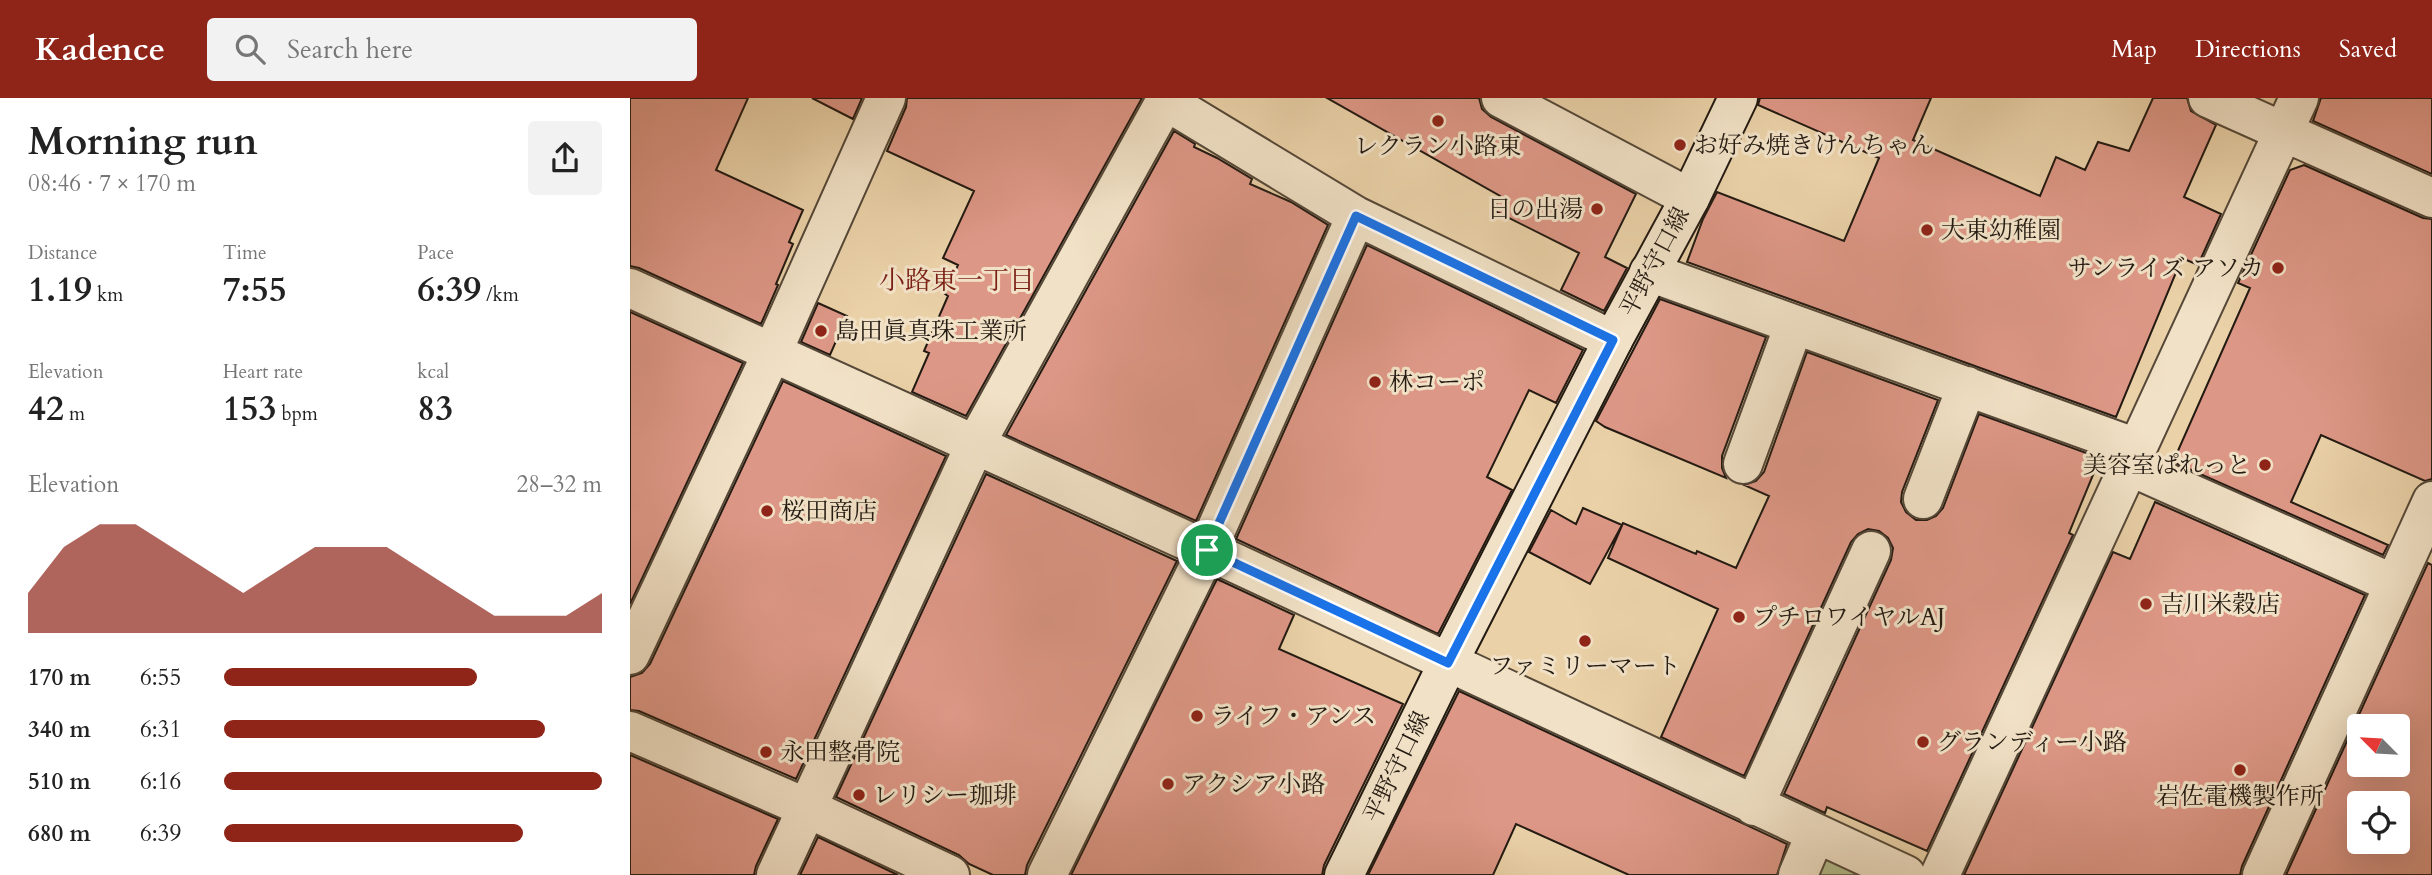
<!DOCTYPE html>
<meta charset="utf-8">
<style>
:root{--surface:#fff;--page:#f2f2f2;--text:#222;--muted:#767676;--accent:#8f2418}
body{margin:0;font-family:Cardo,"Noto Serif JP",serif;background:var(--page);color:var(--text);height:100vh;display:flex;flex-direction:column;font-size:26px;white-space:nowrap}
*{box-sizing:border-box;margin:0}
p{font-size:23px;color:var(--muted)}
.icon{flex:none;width:38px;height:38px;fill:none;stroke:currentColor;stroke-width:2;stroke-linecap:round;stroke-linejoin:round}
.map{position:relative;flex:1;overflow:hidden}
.details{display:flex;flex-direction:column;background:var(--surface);width:630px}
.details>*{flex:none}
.needle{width:46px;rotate:294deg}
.controls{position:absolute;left:1717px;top:616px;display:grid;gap:14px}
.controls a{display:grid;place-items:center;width:63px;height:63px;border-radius:7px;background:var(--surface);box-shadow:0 7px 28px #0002;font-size:35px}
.pin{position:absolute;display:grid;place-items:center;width:60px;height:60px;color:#fff;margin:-30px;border:4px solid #fff;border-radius:50%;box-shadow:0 2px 7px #0007}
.round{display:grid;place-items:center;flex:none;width:74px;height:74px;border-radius:7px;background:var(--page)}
.head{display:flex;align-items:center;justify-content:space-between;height:119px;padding:0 28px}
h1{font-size:38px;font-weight:800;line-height:52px}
.figures{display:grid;grid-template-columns:repeat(3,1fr);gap:10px;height:119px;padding:7px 28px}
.figures div{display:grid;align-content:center}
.figures b{font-size:35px;font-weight:800}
.figures small{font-size:19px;font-weight:400}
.figures p{font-size:19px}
.chart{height:196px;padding:14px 28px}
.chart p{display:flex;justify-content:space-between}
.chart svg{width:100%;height:126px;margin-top:7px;fill:var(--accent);opacity:.7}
ul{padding:0 28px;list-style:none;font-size:23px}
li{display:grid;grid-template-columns:112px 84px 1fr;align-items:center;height:52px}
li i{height:18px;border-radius:9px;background:var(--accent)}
header{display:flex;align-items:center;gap:42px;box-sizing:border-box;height:98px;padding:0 35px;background:var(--accent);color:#fff}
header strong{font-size:33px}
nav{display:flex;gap:38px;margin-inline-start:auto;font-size:24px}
.search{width:490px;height:63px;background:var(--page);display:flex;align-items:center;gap:18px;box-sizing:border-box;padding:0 24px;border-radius:7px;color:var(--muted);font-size:26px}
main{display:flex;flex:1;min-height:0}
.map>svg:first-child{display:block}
.green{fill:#b2bc8b;stroke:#6a6b4e;stroke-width:2}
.building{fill:#dd9786;stroke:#231a12;stroke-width:2;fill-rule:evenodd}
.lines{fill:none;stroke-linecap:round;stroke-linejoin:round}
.street-casing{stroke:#554838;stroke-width:42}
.secondary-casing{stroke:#231a12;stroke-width:42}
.street{stroke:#f1e1c6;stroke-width:38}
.secondary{stroke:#f1e1c6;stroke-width:38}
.route-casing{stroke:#fff;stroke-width:14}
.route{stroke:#1a73e8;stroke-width:9}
.poi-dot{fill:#8f2418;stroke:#f1e1c6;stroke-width:2.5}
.labels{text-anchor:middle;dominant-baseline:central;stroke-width:6;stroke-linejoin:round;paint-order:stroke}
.poi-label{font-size:24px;fill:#231a12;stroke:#f1e1c6;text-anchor:start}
.street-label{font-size:24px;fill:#231a12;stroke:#f1e1c6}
.neighbourhood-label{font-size:26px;fill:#7a1f14;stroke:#f1e1c6}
</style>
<header>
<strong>Kadence</strong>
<div class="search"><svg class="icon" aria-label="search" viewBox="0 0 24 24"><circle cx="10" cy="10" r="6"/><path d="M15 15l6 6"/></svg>Search here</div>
<nav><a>Map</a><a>Directions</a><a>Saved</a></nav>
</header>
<main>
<section class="details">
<div class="head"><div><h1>Morning run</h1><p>08:46 · 7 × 170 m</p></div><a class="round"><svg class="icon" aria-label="share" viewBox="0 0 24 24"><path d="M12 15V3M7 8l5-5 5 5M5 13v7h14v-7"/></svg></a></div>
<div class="figures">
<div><p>Distance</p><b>1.19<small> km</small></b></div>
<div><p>Time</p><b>7:55</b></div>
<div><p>Pace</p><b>6:39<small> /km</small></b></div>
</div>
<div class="figures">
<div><p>Elevation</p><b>42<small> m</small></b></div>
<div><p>Heart rate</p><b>153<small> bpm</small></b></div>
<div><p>kcal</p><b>83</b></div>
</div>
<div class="chart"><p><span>Elevation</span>28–32 m</p>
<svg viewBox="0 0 160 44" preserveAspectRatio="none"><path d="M0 44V30L10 14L20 6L30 6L40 14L50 22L60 30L70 22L80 14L90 14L100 14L110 22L120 30L130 38L140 38L150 38L160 30V44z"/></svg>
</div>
<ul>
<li><b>170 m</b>6:55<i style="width:67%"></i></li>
<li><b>340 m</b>6:31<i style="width:85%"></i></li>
<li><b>510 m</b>6:16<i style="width:100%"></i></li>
<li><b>680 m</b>6:39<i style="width:79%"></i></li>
</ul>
</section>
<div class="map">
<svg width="1802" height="777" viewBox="0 0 1802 777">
<rect width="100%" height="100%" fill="#ead1a8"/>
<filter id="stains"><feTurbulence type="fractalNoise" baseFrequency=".00286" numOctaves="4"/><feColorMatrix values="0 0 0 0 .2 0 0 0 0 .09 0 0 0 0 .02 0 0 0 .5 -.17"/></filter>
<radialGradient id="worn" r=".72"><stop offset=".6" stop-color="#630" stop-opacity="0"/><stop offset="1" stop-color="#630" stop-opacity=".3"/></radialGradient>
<path class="green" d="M1206 758 1249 777H1184L1190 763Z"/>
<path class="building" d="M0 0H118L86 72 173 112 159 144 163 146 146 186 148 187 131 226 9 170 0 168Z
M182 0H232L223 21Z
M277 0H512L336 318 282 294 299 255 294 253 318 198 315 196 328 167 313 160 344 93 257 53 276 9Z
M697 0H849L852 11 861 19 1006 96 975 159 997 170 974 213 931 192 949 155 863 112 870 98Z
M1130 0H1301L1283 42 1410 98 1426 59 1455 72 1468 44 1499 53 1523 0H1557L1561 13 1586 27 1554 99 1591 116 1568 167 1552 160 1486 319 1057 164 1073 121 1087 94 1214 143 1249 60 1128 7Z
M1691 0H1802V76L1683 23Z
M544 33 565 46 564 49 587 60 622 81 620 86 661 104 698 127 566 423 376 337Z
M1674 67 1793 120 1802 121V381L1795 383 1691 337 1661 404 1758 447 1753 457 1543 364 1620 190 1608 185 1660 72Z
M737 147 953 252 926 305 899 292 857 379 882 392 808 536 606 441Z
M1030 201 1136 239 1092 358V370L1096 380 975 329 966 323Z
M188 205 217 218 200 257 171 244Z
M0 214 113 265 0 506Z
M1177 254 1308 302 1272 394 1271 404 1276 414 1286 422H1297L1306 418 1313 410 1349 316 1470 360 1439 435 1443 437 1297 753 1197 709 1195 715 1154 696 1261 462 1263 450 1258 440 1249 433 1238 431 1228 436 1221 444 1114 678 1031 639 1088 511 978 460 993 425 1066 456 1067 453 1106 470 1139 398 1114 387 1126 383 1134 374Z
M153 283 316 358 166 681 9 613 0 612V579L12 575 20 566Z
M356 376 547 463 397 767 395 777H363L339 766 329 757 206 699Z
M1525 404 1735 497 1612 768 1610 777H1334L1483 454 1500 461Z
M953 410 992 427 960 486 899 454 921 412 946 426Z
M1798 465 1802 467V777H1656ZM1729 628H1768V667H1729ZM1729 705H1768V744H1729Z
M587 481 664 517 649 551 773 606 694 767 692 777H441Z
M829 593 1157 746 1147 777H999L886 726 863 777H738Z
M0 657 148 721 126 768 124 777H0Z
M188 739 268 777H170Z"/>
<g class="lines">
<defs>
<path id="street" d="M871 0 1060 100
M1578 0 1802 100
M536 3 726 118 983 242
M1019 174 1507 350
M0 190 577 452 1276 777
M1113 366 1164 227
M1499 368 1764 486
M1293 401 1337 288
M0 557 142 255 256 0
M0 633 177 710 320 777
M1124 708 1241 453
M146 777 345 347 537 0
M417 777 577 452 726 118
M1168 777 1185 737
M1310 777 1669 0
M1632 777 1802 403"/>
<path id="secondary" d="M714 777 818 565 983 242 1060 100 1108 0"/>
</defs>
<use href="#street" class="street-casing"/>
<use href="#secondary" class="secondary-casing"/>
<use href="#street" class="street"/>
<use href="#secondary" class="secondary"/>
</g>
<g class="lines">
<defs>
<path id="route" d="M726 118 983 242 818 565 577 452Z"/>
</defs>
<use href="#route" class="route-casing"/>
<use href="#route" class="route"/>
</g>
<g class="poi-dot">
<circle cx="808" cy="23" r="7"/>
<circle cx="1050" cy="47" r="7"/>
<circle cx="967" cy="111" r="7"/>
<circle cx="1297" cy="132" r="7"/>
<circle cx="1648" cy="170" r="7"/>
<circle cx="191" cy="233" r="7"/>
<circle cx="745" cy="284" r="7"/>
<circle cx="1635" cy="367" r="7"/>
<circle cx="137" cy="413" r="7"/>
<circle cx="1516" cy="506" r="7"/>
<circle cx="1109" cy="519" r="7"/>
<circle cx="955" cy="543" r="7"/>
<circle cx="567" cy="618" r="7"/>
<circle cx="1293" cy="644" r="7"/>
<circle cx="136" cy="654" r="7"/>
<circle cx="1610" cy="672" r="7"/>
<circle cx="538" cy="686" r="7"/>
<circle cx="229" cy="697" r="7"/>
</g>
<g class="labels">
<g class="poi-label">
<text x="1064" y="47">お好み焼きけんちゃん</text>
<text x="808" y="48" text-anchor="middle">レクラン小路東</text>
<text x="953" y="111" text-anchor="end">日の出湯</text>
<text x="1311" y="132">大東幼稚園</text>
<text x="1634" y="170" text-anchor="end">サンライズ アソカ</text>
<text x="205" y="233">島田眞真珠工業所</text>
<text x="759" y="284">林コーポ</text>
<text x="1621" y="367" text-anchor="end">美容室ぱれっと</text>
<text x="151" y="413">桜田商店</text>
<text x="1530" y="506">吉川米穀店</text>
<text x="1123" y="519">プチロワイヤルAJ</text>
<text x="955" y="568" text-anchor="middle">ファミリーマート</text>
<text x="581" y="618">ライフ・アンス</text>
<text x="1307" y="644">グランディー小路</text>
<text x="150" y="654">永田整骨院</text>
<text x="552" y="686">アクシア小路</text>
<text x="243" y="697">レリシー珈琲</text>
<text x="1610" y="698" text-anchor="middle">岩佐電機製作所</text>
</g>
<g class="street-label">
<text transform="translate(1025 164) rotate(-62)">平野守口線</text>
<text transform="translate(767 669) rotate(-64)">平野守口線</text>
</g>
<g class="neighbourhood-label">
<text x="327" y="182">小路東一丁目</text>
</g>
</g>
<rect width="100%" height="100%" filter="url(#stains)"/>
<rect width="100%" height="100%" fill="url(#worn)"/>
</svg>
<div class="controls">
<a><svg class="needle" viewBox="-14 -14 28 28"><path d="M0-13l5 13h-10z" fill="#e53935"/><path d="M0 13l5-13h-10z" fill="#767676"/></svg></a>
<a><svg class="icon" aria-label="locate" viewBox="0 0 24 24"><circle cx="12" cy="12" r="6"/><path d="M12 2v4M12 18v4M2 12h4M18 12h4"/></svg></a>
</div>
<div class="pin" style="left:577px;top:452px;background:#1e9e55"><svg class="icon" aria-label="arrive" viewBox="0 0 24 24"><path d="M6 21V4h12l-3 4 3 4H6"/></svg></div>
</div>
</main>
